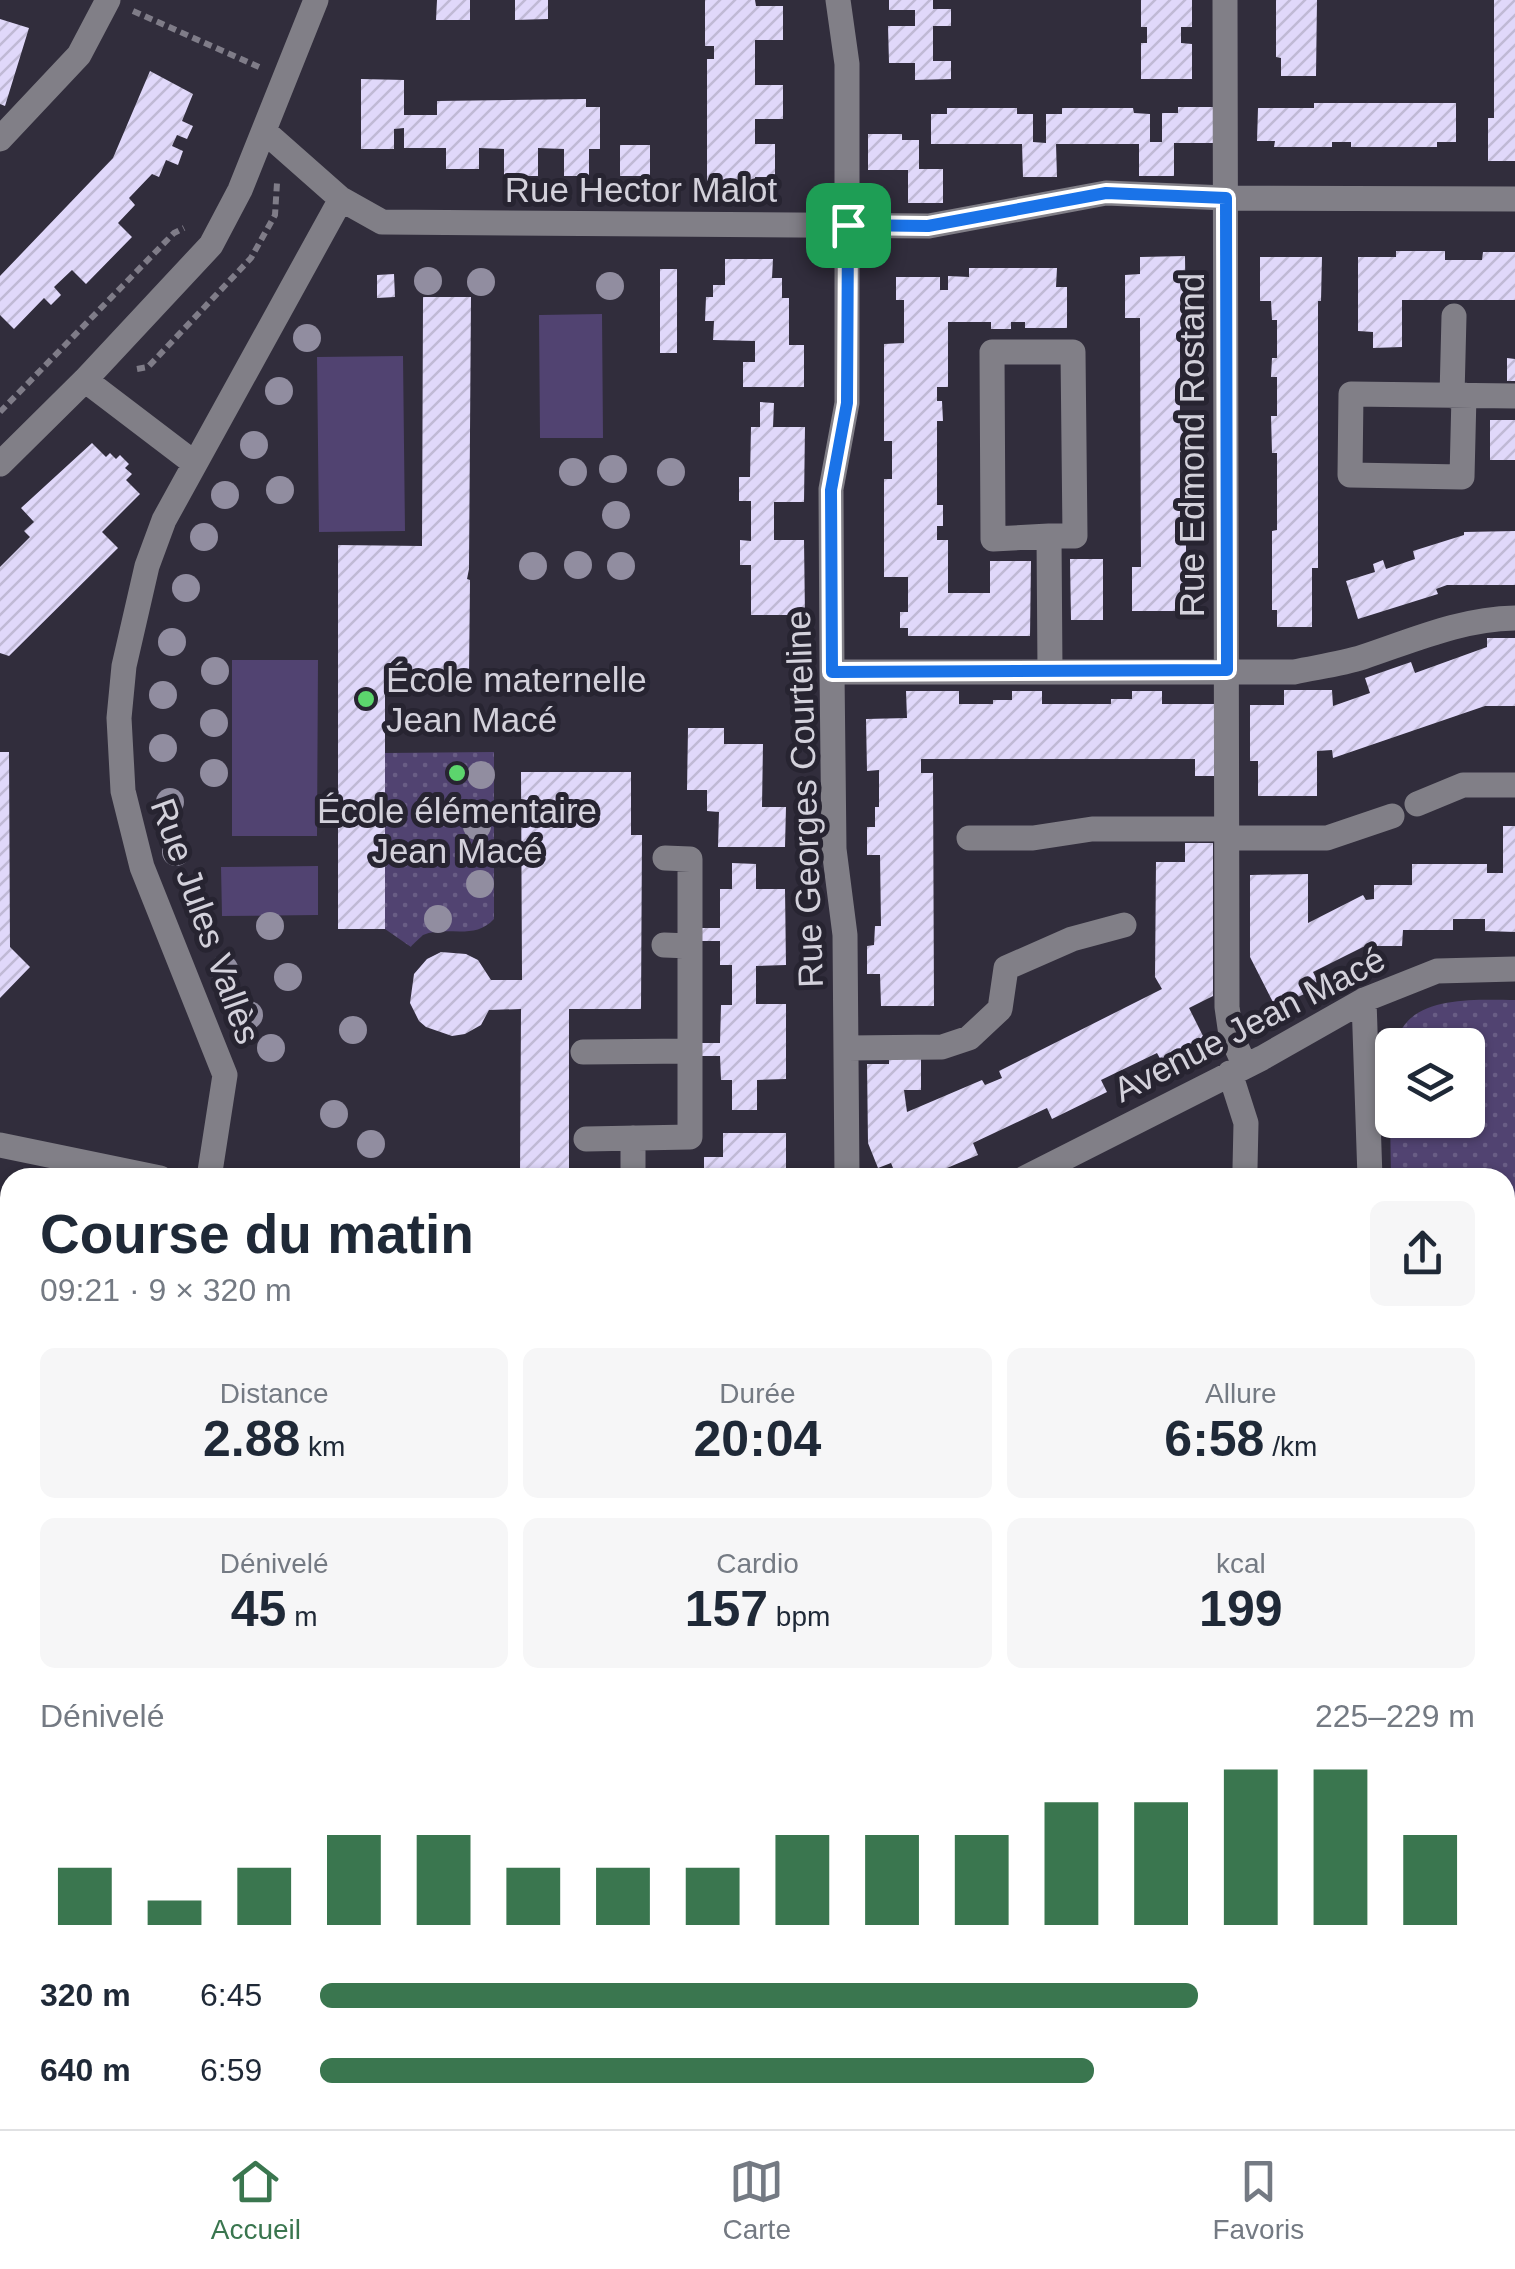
<!DOCTYPE html>
<html lang="fr">
<meta charset="utf-8">
<style>
:root{--surface:#fff;--page:#f6f6f7;--text:#1f2937;--muted:#747a83;--line:#e0e1e3;--accent:#3a764f}
body{margin:0;font-family:Arial,sans-serif;background:var(--page);color:var(--text);height:100vh;display:flex;flex-direction:column;font-size:38px;white-space:nowrap}
*{box-sizing:border-box;margin:0}
p{font-size:32px;color:var(--muted)}
.icon{flex:none;width:55px;height:55px;fill:none;stroke:currentColor;stroke-width:2;stroke-linecap:round;stroke-linejoin:round}
.map{position:relative;flex:1;overflow:hidden}
.side{position:absolute;left:0px;top:1168px;width:1515px;height:962px;display:flex;flex-direction:column;background:var(--surface);border-radius:30px 30px 0 0;box-shadow:0 2px 8px #0004}
.side>*{flex:none}
.buttons{position:absolute;left:1375px;top:1028px;display:grid;gap:20px}
.buttons a{display:grid;place-items:center;width:110px;height:110px;border-radius:15px;background:var(--surface);box-shadow:0 2px 8px #0004;font-size:50px}
.pin{position:absolute;display:grid;place-items:center;width:85px;height:85px;color:#fff;margin:-42px;border-radius:20px;box-shadow:0 5px 15px #0006}
.round{display:grid;place-items:center;flex:none;width:105px;height:105px;border-radius:15px;background:var(--page)}
.summary{display:flex;align-items:center;justify-content:space-between;height:170px;padding:0 40px}
h1{font-size:55px;font-weight:700;line-height:75px}
.figures{display:grid;grid-template-columns:repeat(3,1fr);gap:15px;height:170px;padding:10px 40px}
.figures div{display:grid;align-content:center;border-radius:15px;background:var(--page);text-align:center}
.figures b{font-size:50px;font-weight:700}
.figures small{font-size:28px;font-weight:400}
.figures p{font-size:28px}
.chart{height:280px;padding:20px 40px}
.chart p{display:flex;justify-content:space-between}
.chart svg{width:100%;height:180px;margin-top:10px;stroke:var(--accent);stroke-width:6}
ul{padding:0 40px;list-style:none;font-size:32px}
li{display:grid;grid-template-columns:160px 120px 1fr;align-items:center;height:75px}
li i{height:25px;border-radius:12px;background:var(--accent)}
.menu{display:flex;justify-content:space-around;align-items:center;height:140px;border-top:2px solid var(--line);background:var(--surface);font-size:28px;color:var(--muted)}
.menu a{display:grid;justify-items:center;gap:5px}
.menu .on{color:var(--accent)}
.map>svg:first-child{display:block}
.grass{fill:url(#grass-dots)}
.forest{fill:url(#forest-crowns)}
.garden{fill:#514371}
.building{fill:url(#building-hatch)}
.lines{fill:none;stroke-linecap:round;stroke-linejoin:round}
.path{stroke:#7f7c88;stroke-width:6;stroke-dasharray:8 5;stroke-linecap:butt}
.minor{stroke:#817f87;stroke-width:25}
.tree{fill:#918da0}
.route-casing{stroke:#fff;stroke-width:20}
.route{stroke:#1a73e8;stroke-width:12}
.poi-dot{fill:#5cd56d;stroke:#272431;stroke-width:4}
.labels{text-anchor:middle;dominant-baseline:central;stroke-width:10;stroke-linejoin:round;paint-order:stroke}
.street-label{font-size:35px;fill:#d3d1db;stroke:#272431}
.poi-label{font-size:35px;fill:#d3d1db;stroke:#272431;text-anchor:start}
</style>
<div class="map">
<svg width="1515" height="2129" viewBox="0 0 1515 2129">
<defs>
<pattern id="grass-dots" width="8" height="8" patternUnits="userSpaceOnUse" patternTransform="scale(2.5)"><rect width="8" height="8" fill="#514371"/><path d="M2 2h.1M6 6h.1" fill="none" stroke="#695d85" stroke-width="1.8" stroke-linecap="round"/></pattern>
<pattern id="forest-crowns" width="20" height="18" patternUnits="userSpaceOnUse" patternTransform="scale(2.5)"><rect width="20" height="18" fill="#514371"/><path d="M2 6a3 3 0 1 1 6 0M12 15a3 3 0 1 1 6 0" fill="none" stroke="#695d85"/></pattern>
<pattern id="building-hatch" width="6" height="6" patternUnits="userSpaceOnUse" patternTransform="scale(2.5)"><rect width="6" height="6" fill="#e0d8fa"/><path d="M-1 1l2-2M0 6l6-6M5 7l2-2" fill="none" stroke="#c0b9d5"/></pattern>
</defs>
<rect width="100%" height="100%" fill="#312d3c"/>
<path class="grass" d="M494 752V919C474 941 447 925 423 935 422 936 411 946 411 947L385 929V753Z
M1515 1000V1222H1505V1178L1391 1177 1390 1113 1392 1108V1120H1468V1045H1396C1405 994 1476 1000 1515 1000Z"/>
<path class="forest" d="M53 2120H1105L1109 2129H59Z"/>
<path class="garden" d="M602 314 603 438H540L539 315Z
M403 356 405 531 319 532 317 357Z
M232 660H318L317 836H232Z
M318 866V915L222 916 221 867Z"/>
<path class="building" d="M437 0H470V20H436Z
M515 0H548V19L515 20Z
M705 0H755L756 6H783V40H755V85H783V119H755V144H775V177H755V186H707V59H714V46H705Z
M889 0H933V9H951V26H933V61H951V79L915 80V63H889L888 26H915V10H889Z
M1141 0H1192V27H1181V43L1192 44V79H1141V43H1147V27H1141Z
M1276 0H1317L1316 76H1281V58L1276 57Z
M1494 0H1515V161H1488V118H1494Z
M0 19 29 28 5 106 0 104Z
M150 71 193 94 182 121 193 126 187 139 177 135 172 146 183 151 178 165 166 160 159 177 152 174 129 198 135 205 118 223 132 237 86 284 72 270 54 287 61 295 51 305 44 298 14 329 0 315V276L113 158Z
M361 79 404 80V115H437V101L586 99V107H600V149H589V176H564V149L538 148V176H504V149L479 148V169H446V148H404V128L394 129V149H361Z
M1314 103H1456V142H1437V147H1351V142H1332V147H1274L1275 141H1257L1258 108H1314Z
M1178 107H1213V143H1174V176H1139V144H1056L1057 177H1023L1022 144H931V114H947V108H1017V114H1033V142L1046 143V114H1062V108H1133L1134 113 1150 114V142H1162V113H1178Z
M868 134H902V140H919V169H943V203H908V170H868Z
M620 145H650V176H620Z
M1396 251H1445V260H1482L1483 252H1515V300H1402V347L1373 348V332L1358 331V257H1396Z
M1185 256 1186 336H1180V412H1186V453L1180 452V532H1186V567H1191L1192 611H1132V567H1141L1140 318H1125V275L1140 274V257Z
M1260 257H1322L1321 301H1318V568H1312V627H1277V610H1272V531L1277 530V453H1272L1271 416H1277V377H1271L1272 358H1277V320H1272L1271 301H1260Z
M725 259H773L772 278H782V298H789V345H804V387H743V362H755V341L713 340 714 321H705L706 297H713V285H725Z
M969 268H1057L1056 287H1067V328H1025V322H1011V329H991V322H948V387H937V401H942L943 421H937V505H943V526H937V540H948V593H990V561H1031L1030 636H908V628H900V612H908V577H884V479H892V441H884V344L904 343V300H896V277H940V290H948V276L969 277Z
M660 269H677V353H660Z
M394 274 395 297 377 298V275Z
M423 297H471L469 569 467 579 470 580 469 675 385 674V929H338V545L422 546Z
M1507 358 1515 359V381H1507Z
M760 402 774 403 773 427H805L804 502H774V540H804L805 615H751V565H740V540L751 541V501H739V477H750L751 427H760Z
M1490 420H1515V460H1490Z
M92 443 106 457 110 453 116 459 120 455 129 464 125 468 132 474 126 480 140 494 102 532 118 548 9 656 0 653V567L30 537 24 531 34 522 21 508Z
M1515 531V585H1447L1436 589 1438 594 1358 619 1346 581 1375 572 1373 564 1383 560 1386 569 1415 559 1413 551 1464 535V532Z
M1070 559H1103V620H1071Z
M1487 638H1515V706H1485L1333 758 1332 750 1317 751V796H1258V761H1250V705H1284V690H1332L1333 706 1370 693 1365 678 1411 662 1415 673 1487 647Z
M906 691H959V704H993V700H1012V691H1042V704H1111V699H1132V691H1162V704H1214V776H1195V759H921V773H933L934 1006H881L880 974H867V946L874 945 875 926H881L880 855H867V827H875V807H879V770L867 771 866 719 907 718Z
M688 728H724V744H763L762 807H786L785 847H718L719 812 707 811V790H687Z
M0 752H9L10 947 30 967 0 998Z
M521 772H631V835H642L641 1009H569V1169H610V1178H520L521 1009 489 1010 481 1025 465 1034 452 1036 426 1027 419 1021 410 1003 414 974 427 959 441 952 466 954 478 960 491 980H522Z
M1503 826H1515V932L1485 931V919H1453V930H1403L1402 946H1365L1313 972 1320 986 1276 1008 1250 957V875L1308 874V923L1363 895 1366 900 1374 899V885H1412V864H1487V873H1503Z
M1185 843H1213V996L1189 1008 1206 1042 1163 1064 1157 1053 1101 1080 1107 1092 1052 1119 1047 1108 973 1143 978 1155 923 1178H897L891 1163 878 1168 868 1143 867 1064H889V1055H921V1090H904L907 1112 982 1080 985 1085 1002 1078 999 1071 1162 989 1155 977 1156 862H1185Z
M732 863 756 864V889H785L786 965 756 966V1004H786V1079L757 1080V1110H732V1080H721L720 1056H702V1043H720L721 1005H732V965H720V941H700V928H720V889H732Z
M723 1133H786V1178H671V1171H704V1157H723Z
M1278 1172 1326 1173V1178H1278Z
M0 1428 10 1435V1479L0 1480Z
M1505 1658H1515V1704H1505Z
M1505 1820H1515V1929H1505Z
M1515 1997V2129H1483L1473 2120H1505V1999Z"/>
<g class="lines">
<path class="path" d="M133 11 259 67
M137 369 148 367 251 258 275 215 277 183
M0 412 174 233 184 228
M3 2095 10 2078
M984 2120 999 2129
M1040 2120V2129
M1160 2120 1166 2129
M402 2129 405 2120"/>
<path class="minor" d="M838 0 847 64V403L831 489 832 672 834 849 845 935 847 1178
M1225 0 1227 1007 1231 1035 1245 1066
M264 131 341 199 382 222 929 226 1106 193 1226 198 1515 199
M0 139 79 55 108 0
M85 380 194 463
M1464 395 1462 477 1350 475 1351 394 1515 396
M1452 396 1454 316
M0 464 85 380 211 245 240 190 316 0
M1049 536 993 539 992 352H1073L1075 536H1049L1050 671
M832 672H1294C1317 667 1341 664 1363 657 1414 640 1461 619 1515 618
M1417 804 1463 785H1515
M969 838H1033L1092 829H1227
M1227 838H1327L1392 816
M664 945 690 946
M1364 1000 1370 1178
M848 1048 942 1047 969 1038 1000 1009 1006 968 1072 939 1124 925
M583 1052 690 1051
M1230 1073 1246 1123 1245 1168
M633 1138V1178
M586 1139 690 1137V859L665 858
M0 1145 160 1178
M209 1178 225 1075 142 867 123 791 119 718 124 666 147 566 164 520 341 199
M1025 1178 1262 1058 1364 1000 1437 971 1515 969
M1505 1236H1515
M0 1766 10 1765
M1505 1770H1515
M11 2129 14 2120"/>
</g>
<g class="tree">
<circle cx="428" cy="281" r="14"/>
<circle cx="481" cy="282" r="14"/>
<circle cx="610" cy="286" r="14"/>
<circle cx="307" cy="338" r="14"/>
<circle cx="279" cy="391" r="14"/>
<circle cx="254" cy="445" r="14"/>
<circle cx="613" cy="469" r="14"/>
<circle cx="573" cy="472" r="14"/>
<circle cx="671" cy="472" r="14"/>
<circle cx="280" cy="490" r="14"/>
<circle cx="225" cy="495" r="14"/>
<circle cx="616" cy="515" r="14"/>
<circle cx="204" cy="537" r="14"/>
<circle cx="578" cy="565" r="14"/>
<circle cx="533" cy="566" r="14"/>
<circle cx="621" cy="566" r="14"/>
<circle cx="186" cy="588" r="14"/>
<circle cx="172" cy="642" r="14"/>
<circle cx="215" cy="671" r="14"/>
<circle cx="163" cy="695" r="14"/>
<circle cx="214" cy="723" r="14"/>
<circle cx="163" cy="748" r="14"/>
<circle cx="214" cy="773" r="14"/>
<circle cx="481" cy="775" r="14"/>
<circle cx="170" cy="802" r="14"/>
<circle cx="477" cy="826" r="14"/>
<circle cx="176" cy="852" r="14"/>
<circle cx="480" cy="884" r="14"/>
<circle cx="438" cy="919" r="14"/>
<circle cx="270" cy="926" r="14"/>
<circle cx="224" cy="969" r="14"/>
<circle cx="288" cy="977" r="14"/>
<circle cx="249" cy="1015" r="14"/>
<circle cx="353" cy="1030" r="14"/>
<circle cx="271" cy="1048" r="14"/>
<circle cx="334" cy="1114" r="14"/>
<circle cx="371" cy="1144" r="14"/>
</g>
<g class="lines">
<defs>
<path id="route" d="M1106 193 1226 198 1227 670 832 672 831 490 847 403 848 225 928 226Z"/>
</defs>
<use href="#route" class="route-casing"/>
<use href="#route" class="route"/>
</g>
<g class="poi-dot">
<circle cx="366" cy="699" r="10"/>
<circle cx="457" cy="773" r="10"/>
</g>
<g class="labels">
<g class="street-label">
<text x="641" y="189">Rue Hector Malot</text>
<text transform="translate(1191 445) rotate(-90)">Rue Edmond Rostand</text>
<text transform="translate(804 799) rotate(-92)">Rue Georges Courteline</text>
<text transform="translate(206 921) rotate(70)">Rue Jules Vallès</text>
<text transform="translate(1249 1024) rotate(-27)">Avenue Jean Macé</text>
</g>
<g class="poi-label">
<text x="386" y="679">École maternelle<tspan x="386" dy="40">Jean Macé</tspan></text>
<text x="457" y="810" text-anchor="middle">École élémentaire<tspan x="457" dy="40">Jean Macé</tspan></text>
</g>
</g>
</svg>
<div class="buttons">
<a><svg class="icon" aria-label="layers" viewBox="0 0 24 24"><path d="M12 4l9 5-9 5-9-5zM3 14l9 5 9-5"/></svg></a>
</div>
<div class="pin" style="left:848px;top:225px;background:#1e9e55"><svg class="icon" aria-label="arrive" viewBox="0 0 24 24"><path d="M6 21V4h12l-3 4 3 4H6"/></svg></div>
<section class="side">
<div class="summary"><div><h1>Course du matin</h1><p>09:21 · 9 × 320 m</p></div><a class="round"><svg class="icon" aria-label="share" viewBox="0 0 24 24"><path d="M12 15V3M7 8l5-5 5 5M5 13v7h14v-7"/></svg></a></div>
<div class="figures">
<div><p>Distance</p><b>2.88<small> km</small></b></div>
<div><p>Durée</p><b>20:04</b></div>
<div><p>Allure</p><b>6:58<small> /km</small></b></div>
</div>
<div class="figures">
<div><p>Dénivelé</p><b>45<small> m</small></b></div>
<div><p>Cardio</p><b>157<small> bpm</small></b></div>
<div><p>kcal</p><b>199</b></div>
</div>
<div class="chart"><p><span>Dénivelé</span>225–229 m</p>
<svg viewBox="0 0 160 44" preserveAspectRatio="none"><path d="M5 44V30M15 44V38M25 44V30M35 44V22M45 44V22M55 44V30M65 44V30M75 44V30M85 44V22M95 44V22M105 44V22M115 44V14M125 44V14M135 44V6M145 44V6M155 44V22"/></svg>
</div>
<ul>
<li><b>320 m</b>6:45<i style="width:76%"></i></li>
<li><b>640 m</b>6:59<i style="width:67%"></i></li>
</ul>
</section>
</div>
<nav class="menu">
<a class="on"><svg class="icon" aria-label="home" viewBox="0 0 24 24"><path d="M3 11l9-7 9 7M6 9v11h12V9"/></svg>Accueil</a>
<a><svg class="icon" aria-label="map" viewBox="0 0 24 24"><path d="M3 6l6-2 6 2 6-2v14l-6 2-6-2-6 2zM9 4v14M15 6v14"/></svg>Carte</a>
<a><svg class="icon" aria-label="saved" viewBox="0 0 24 24"><path d="M7 4h10v16l-5-4-5 4z"/></svg>Favoris</a>
</nav>
